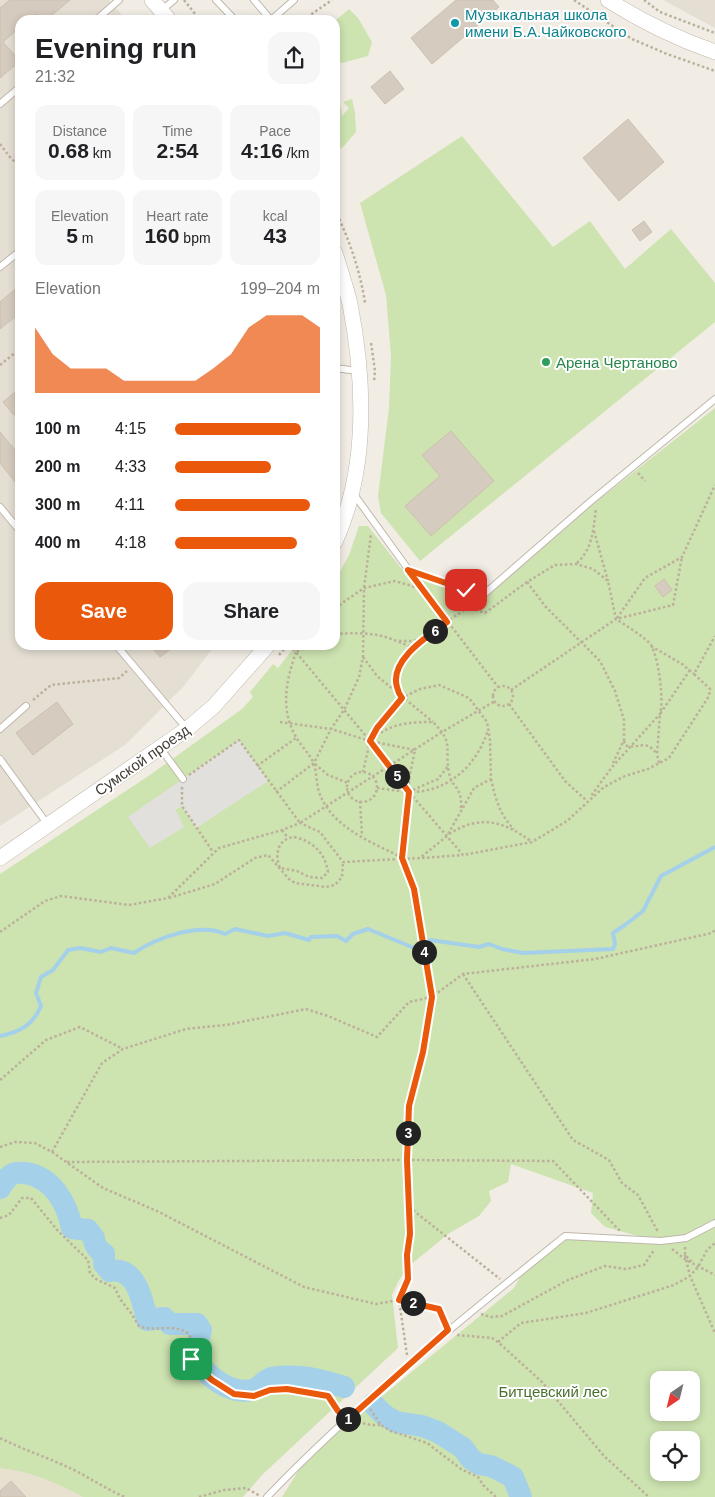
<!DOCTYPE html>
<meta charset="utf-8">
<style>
:root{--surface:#fff;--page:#f6f6f6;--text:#202124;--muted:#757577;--accent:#ea580c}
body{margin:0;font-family:Helvetica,sans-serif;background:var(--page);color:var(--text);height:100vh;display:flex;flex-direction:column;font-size:19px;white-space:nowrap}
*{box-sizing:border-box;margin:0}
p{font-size:16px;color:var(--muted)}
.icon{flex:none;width:28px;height:28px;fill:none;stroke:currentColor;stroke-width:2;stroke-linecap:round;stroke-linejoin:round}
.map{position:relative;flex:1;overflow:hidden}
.drawer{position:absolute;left:15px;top:15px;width:325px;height:635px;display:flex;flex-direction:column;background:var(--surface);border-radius:15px;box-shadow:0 2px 8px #0003}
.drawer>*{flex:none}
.needle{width:32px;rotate:215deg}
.controls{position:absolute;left:650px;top:1371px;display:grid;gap:10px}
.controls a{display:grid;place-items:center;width:50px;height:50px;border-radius:10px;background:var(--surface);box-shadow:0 2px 8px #0003;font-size:25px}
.pin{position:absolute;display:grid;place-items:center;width:42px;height:42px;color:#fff;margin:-21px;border-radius:10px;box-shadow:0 2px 8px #0006}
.km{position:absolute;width:25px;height:25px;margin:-12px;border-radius:50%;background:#222;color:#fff;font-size:14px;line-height:25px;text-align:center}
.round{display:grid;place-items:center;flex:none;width:52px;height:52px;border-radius:15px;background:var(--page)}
.overview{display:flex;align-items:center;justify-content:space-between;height:85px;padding:0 20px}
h1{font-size:28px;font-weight:600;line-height:38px}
.stats{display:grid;grid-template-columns:repeat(3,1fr);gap:8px;height:85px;padding:5px 20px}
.stats div{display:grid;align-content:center;border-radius:12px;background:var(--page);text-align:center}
.stats b{font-size:21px;font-weight:600}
.stats small{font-size:14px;font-weight:400}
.stats p{font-size:14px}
.chart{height:140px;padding:10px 20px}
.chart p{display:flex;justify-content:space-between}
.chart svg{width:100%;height:90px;margin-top:5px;fill:var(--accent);opacity:.7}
.button{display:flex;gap:10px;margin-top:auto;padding:10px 20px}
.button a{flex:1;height:58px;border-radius:15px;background:var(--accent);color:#fff;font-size:20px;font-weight:600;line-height:58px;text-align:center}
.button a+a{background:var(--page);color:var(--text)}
ul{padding:0 20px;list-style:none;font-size:16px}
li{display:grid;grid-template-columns:80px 60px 1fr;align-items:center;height:38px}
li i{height:12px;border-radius:6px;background:var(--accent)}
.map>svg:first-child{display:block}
.residential{fill:#e5dfd3}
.education{fill:#e9e1d0}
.green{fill:#cde3b0;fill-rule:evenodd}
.parking{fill:#e2e0dd}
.water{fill:#a5d0ea}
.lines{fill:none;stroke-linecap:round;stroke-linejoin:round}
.stream{stroke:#a5d0ea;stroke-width:4}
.river{stroke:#a5d0ea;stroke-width:22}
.building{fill:#d5cbbe;stroke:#ccc0af}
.service-casing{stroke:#bfb7ab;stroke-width:8}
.tertiary-casing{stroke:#bfb7ab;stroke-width:16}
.path{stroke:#bcb09b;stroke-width:2.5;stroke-dasharray:2.5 2.5;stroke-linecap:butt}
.service{stroke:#fff;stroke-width:6}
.tertiary{stroke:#fff;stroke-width:15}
.route-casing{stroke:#fff;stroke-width:10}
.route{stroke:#ea580c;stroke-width:6}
.culture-dot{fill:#0f9aa8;stroke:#fff;stroke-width:2}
.leisure-dot{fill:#2e9e5b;stroke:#fff;stroke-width:2}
.labels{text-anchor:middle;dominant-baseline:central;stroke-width:4;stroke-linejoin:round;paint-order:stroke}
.culture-label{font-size:15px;fill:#0d838f;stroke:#fff;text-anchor:start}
.leisure-label{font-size:15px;fill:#27864d;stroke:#fff;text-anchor:start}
.street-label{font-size:15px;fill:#433d35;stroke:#fff}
.park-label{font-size:15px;fill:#48702d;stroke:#fff}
</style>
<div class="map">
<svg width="715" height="1497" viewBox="0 0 715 1497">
<rect width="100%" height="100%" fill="#f1ede5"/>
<path class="residential" d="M0 0H109L126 20H20V645H215L184 686 125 745 0 826Z
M663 0H715V28Z"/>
<path class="education" d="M0 1468 14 1469 101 1497H0Z"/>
<path class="green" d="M349 9 358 18 372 42 368 56 342 63 335 59V21Z
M352 99 355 113 356 132 344 146 335 153V106L341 107 342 116 349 108 343 102Z
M462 136 553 247 590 221 625 269 671 229 715 283V322L420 561 381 513 378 496 389 408 391 356 386 295 360 203Z
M715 408V1497H282L299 1470 336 1434 514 1288 528 1263 564 1239 642 1237 605 1227 591 1213 593 1193 511 1164 508 1182 489 1191 491 1201 479 1216 448 1234 409 1266 399 1280 392 1295 398 1348 262 1475 243 1497H83C58 1483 29 1471 0 1468V874L150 775 242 709 253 697 250 692 273 664 278 668 296 645H335V581L349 555 359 526H368L401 568 482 601 592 505ZM239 740 267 781 196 827 182 806 174 810ZM659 1380H691V1412H659ZM659 1440H691V1472H659Z"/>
<path class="parking" d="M239 740 268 781 196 828 182 806 175 809 184 827 150 848 128 817Z"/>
<path class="water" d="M298 1372 322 1373 342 1380 344 1387 336 1392 303 1380 269 1379Z"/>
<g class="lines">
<path class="stream" d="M0 1036C20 1032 33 1025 41 1006L36 993 41 977 53 970 68 950 80 948 101 952 111 948 134 953C156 938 199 922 225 934L235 929 268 936 285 933 309 940 311 937 337 936 346 941 353 934 368 929 419 950 430 940 479 947 489 944 502 949 523 953 613 949 615 944 613 933 625 925 643 911 661 876 715 847"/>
<path class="river" d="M0 1188C3 1183 8 1176 13 1174 17 1172 22 1173 25 1173 53 1177 67 1204 72 1228L88 1230 94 1238C94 1245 98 1250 104 1254V1264L110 1271C136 1266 143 1301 147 1320L164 1318 170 1324H197L201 1330 194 1357C205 1374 228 1395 252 1390 259 1389 264 1380 271 1378 299 1374 319 1379 344 1387
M373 1404 384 1415 396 1422 422 1426 438 1432 463 1448 471 1459 479 1464 491 1466 513 1477 521 1497"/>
</g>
<path class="building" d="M10 0H70L46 20H41L36 14 29 20H20V27L3 42 20 61 0 78V8Z
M456 0H493L499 7 432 64 411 38Z
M390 71 404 89 385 104 371 87Z
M628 119 664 162 619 201 583 158Z
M644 221 652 232 640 241 632 230Z
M20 285V313L0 329V302Z
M20 388V410L14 415 3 402Z
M451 431 494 481 431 536 405 506 440 476 422 455Z
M0 432 20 456V488L0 463Z
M664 579 672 590 663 597 655 586Z
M150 645H176L160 657Z
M57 702 73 724 33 755 16 733Z
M11 1481 26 1497H0V1491Z"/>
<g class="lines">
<defs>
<path id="service" d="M216 0 235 20
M254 0 271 20 294 0
M162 10 174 0
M96 20 119 0
M0 104 20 87
M0 267 20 251
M335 368 358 371
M353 493 408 569 482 596 591 501 715 399
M0 507 20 531
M116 645 187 729
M0 729 26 706
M161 749 183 779
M0 759 48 825
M267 1497C358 1402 462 1319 565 1236L661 1241 686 1238 715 1223"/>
<path id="tertiary" d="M152 0 169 20
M608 0C644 23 675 38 715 52
M335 253C340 270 346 287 350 304 365 382 368 469 335 542
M0 858 187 729 214 706 268 645"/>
</defs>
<use href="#service" class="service-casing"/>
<use href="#tertiary" class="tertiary-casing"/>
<path class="path" d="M184 0 200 20
M574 0 632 39 667 54 715 71
M644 0 660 12 715 33
M303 20 332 0
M0 144 9 156 20 167
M20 209 17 213 20 216
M335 210C349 239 360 270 365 303
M371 343 375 371 374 382
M0 365 20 349
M638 473 645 481
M594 531 608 581
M577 563C593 548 593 530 596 509
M527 582 545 606 600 661 615 691 624 720V740L613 763
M418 583 498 687
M335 608 364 588 395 581 422 589
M617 618 645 578 682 557 715 485
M335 634C371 632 380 633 413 648
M399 641H413L426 638
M290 645 370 741 409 792 463 855 532 842 567 821 604 787 625 776 648 769 669 758 709 696 710 689 694 674 715 636
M302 645 296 652 311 645
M651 646 682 664 694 674
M296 652C286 681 280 709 296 737 301 746 309 753 313 762 317 771 316 783 319 792 331 827 371 842 401 857
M279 655 288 645
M363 657 377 676 433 722
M493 696a10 10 0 1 1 20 0a10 10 0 1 1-20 0Z
M511 690 616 619 673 605 682 557
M400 695C398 690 394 682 395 676 401 648 447 622 469 607L485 613 527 582 555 565 576 564 593 569 608 581 616 619C625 625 645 637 651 645 659 659 664 700 660 714L612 767 591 796
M33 700 51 685 119 678 127 671
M509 704 565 781 587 801
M280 722 331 729 370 741 415 750 410 774 402 858 413 889 432 997 423 1053 409 1106 407 1160 410 1234 407 1255V1279L399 1300 407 1355
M373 739C390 723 411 722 433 722 455 744 444 748 449 773 452 789 462 785 461 808
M624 741 625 745C638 751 644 737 657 754
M659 763 657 754 660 714 690 670
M315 764 328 775 348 783
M257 766 296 738
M347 787a15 15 0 1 1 30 0a15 15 0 1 1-30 0Z
M189 775 239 740 300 823 442 732 495 701
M491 779C495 797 500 816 514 829
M182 787V806L213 852
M377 788C392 790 408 793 423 791 455 786 479 760 488 730
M413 790 438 779 448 766
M276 792 314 763 331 729 344 710 359 677 363 657 364 588 371 534
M360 801 362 836
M282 830 288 838
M449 834C481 814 503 821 532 842
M294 837C313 841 325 853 328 872L322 878 309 877 297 871 280 868C274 854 278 839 294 837Z
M422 858 463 855
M169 898 215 884 255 858 268 855 289 879 295 883 326 887 335 885 342 877 343 862
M0 932 45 901 61 896 129 905 168 898 219 848 282 830 300 823 320 832 343 862 420 858 447 836 474 788 491 779 490 740 487 722 469 698 439 685 420 689 402 698 391 710 377 727 370 741 363 772
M463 974 573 1140 609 1160 622 1183 638 1195 658 1232
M0 1080 46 1040 80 1027 123 1049
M0 1147 15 1142 35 1143 52 1152 103 1188 157 1211 304 1287 376 1304 399 1300 439 1309 446 1323
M52 1152 102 1063 123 1049 186 1029 226 1025 306 1009 328 1016 377 1037 409 1002 432 997 463 974 595 959 712 933 715 930
M67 1162 407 1160 553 1161 620 1231
M409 1207 500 1279
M0 1218 9 1215 22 1198H31L58 1231 88 1260 90 1273 96 1279 115 1288 120 1299 131 1313 139 1326C156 1333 173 1322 189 1334L192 1342 191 1359 197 1367 212 1380 234 1394 254 1396 270 1390 287 1389 327 1396 340 1413
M685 1247V1255L693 1263
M672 1249 686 1260 715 1275
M685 1255 690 1276 715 1333
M481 1314 491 1317 502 1316 568 1280 605 1266 626 1269 644 1265 654 1250
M457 1335 492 1338 498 1342 542 1382 604 1456 649 1497
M498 1342 521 1323 586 1313 674 1285 690 1276 698 1267 707 1250 715 1243
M370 1409 381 1425 391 1431 427 1443 461 1469 478 1477 483 1485 496 1497
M358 1422 371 1425H381
M0 1438C24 1450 49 1458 72 1469 90 1478 106 1489 125 1497
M199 1497 224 1490 246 1488 260 1496"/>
<use href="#service" class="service"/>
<use href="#tertiary" class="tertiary"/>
</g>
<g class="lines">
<defs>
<path id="route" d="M191 1359 197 1367 212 1380 234 1394 254 1396 270 1390 287 1389 328 1396 338 1411 347 1420 448 1330 439 1309 399 1300 408 1279 407 1255 410 1234 407 1160 409 1106 423 1052 432 997 414 889 402 858 409 792 370 741 377 728 402 698C399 694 398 692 397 687 389 660 428 636 447 622L408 570 466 590"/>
</defs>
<use href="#route" class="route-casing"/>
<use href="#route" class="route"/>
</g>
<circle class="culture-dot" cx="455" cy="23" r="5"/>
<circle class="leisure-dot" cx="546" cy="362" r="5"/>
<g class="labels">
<g class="culture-label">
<text x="465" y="14">Музыкальная школа<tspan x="465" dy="17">имени Б.А.Чайковского</tspan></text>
</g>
<g class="leisure-label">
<text x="556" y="362">Арена Чертаново</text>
</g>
<g class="street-label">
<text transform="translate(142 760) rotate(-35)">Сумской проезд</text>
</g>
<g class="park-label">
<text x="553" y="1391">Битцевский лес</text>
</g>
</g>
</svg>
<div class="controls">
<a><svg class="needle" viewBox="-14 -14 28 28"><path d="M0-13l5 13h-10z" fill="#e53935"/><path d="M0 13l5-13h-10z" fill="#757577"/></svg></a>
<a><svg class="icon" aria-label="locate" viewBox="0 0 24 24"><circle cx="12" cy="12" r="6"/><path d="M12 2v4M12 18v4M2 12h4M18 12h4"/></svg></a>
</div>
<div class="pin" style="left:191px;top:1359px;background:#1e9e55"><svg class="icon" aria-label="arrive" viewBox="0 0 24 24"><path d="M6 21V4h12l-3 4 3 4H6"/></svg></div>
<div class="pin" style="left:466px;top:590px;background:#d93025"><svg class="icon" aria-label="check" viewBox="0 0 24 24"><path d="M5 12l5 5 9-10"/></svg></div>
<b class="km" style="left:348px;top:1419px">1</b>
<b class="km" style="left:413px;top:1303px">2</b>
<b class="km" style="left:408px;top:1133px">3</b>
<b class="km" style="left:424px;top:952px">4</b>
<b class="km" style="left:397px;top:776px">5</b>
<b class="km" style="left:435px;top:631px">6</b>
<section class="drawer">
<div class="overview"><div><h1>Evening run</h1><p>21:32</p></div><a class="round"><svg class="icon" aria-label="share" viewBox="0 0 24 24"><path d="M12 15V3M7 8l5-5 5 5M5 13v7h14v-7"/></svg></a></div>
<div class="stats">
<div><p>Distance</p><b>0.68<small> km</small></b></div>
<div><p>Time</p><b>2:54</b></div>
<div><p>Pace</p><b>4:16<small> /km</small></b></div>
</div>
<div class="stats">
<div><p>Elevation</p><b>5<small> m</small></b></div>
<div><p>Heart rate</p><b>160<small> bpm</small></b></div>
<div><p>kcal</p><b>43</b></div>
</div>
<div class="chart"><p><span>Elevation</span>199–204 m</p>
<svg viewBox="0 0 160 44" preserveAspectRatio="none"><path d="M0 44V12L10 25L20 32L30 32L40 32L50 38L60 38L70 38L80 38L90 38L100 32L110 25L120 12L130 6L140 6L150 6L160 12V44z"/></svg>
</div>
<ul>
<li><b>100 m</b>4:15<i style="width:87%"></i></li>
<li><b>200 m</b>4:33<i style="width:66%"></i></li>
<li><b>300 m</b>4:11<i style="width:93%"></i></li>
<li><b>400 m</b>4:18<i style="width:84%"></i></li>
</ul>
<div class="button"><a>Save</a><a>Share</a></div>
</section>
</div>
